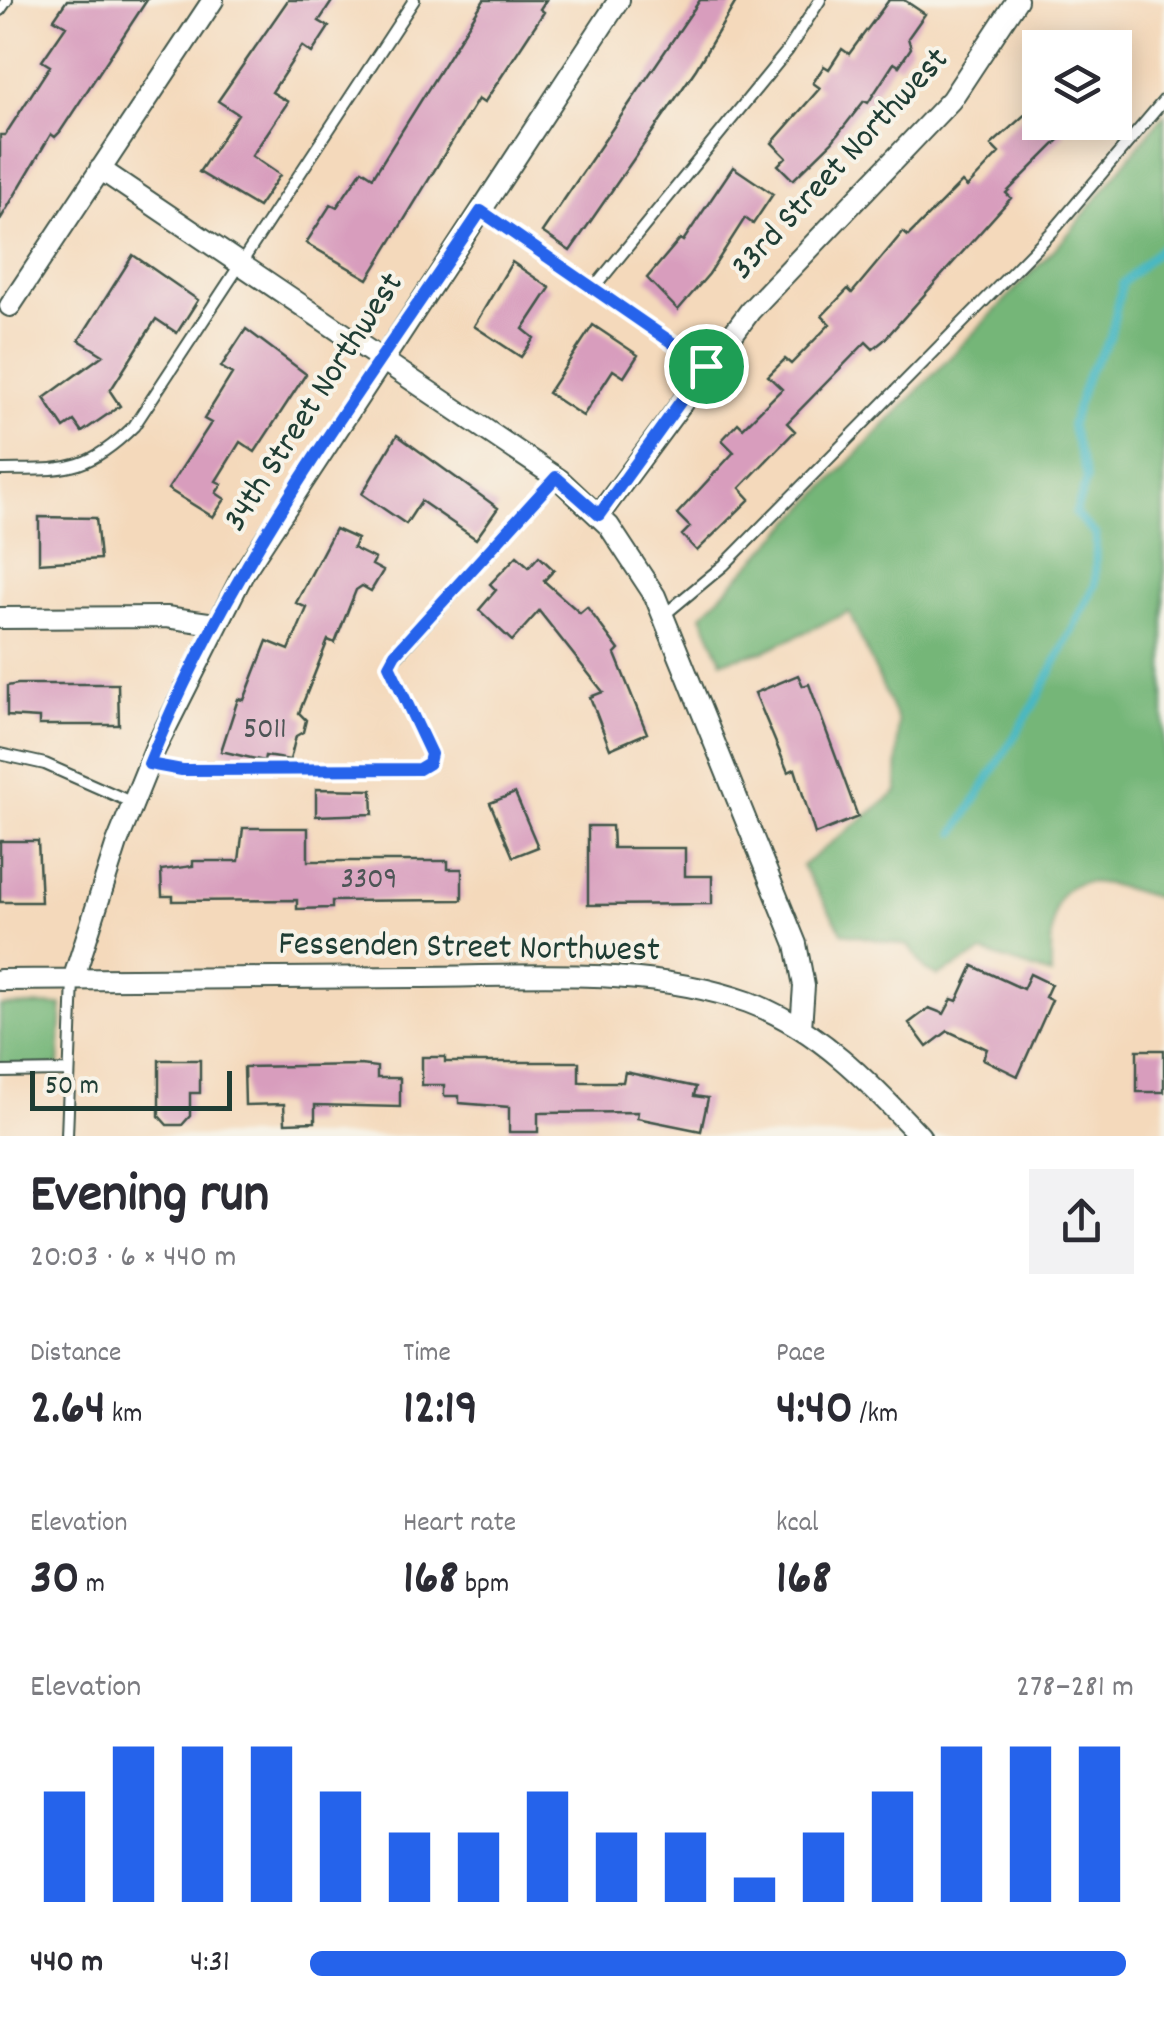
<!DOCTYPE html>
<meta charset="utf-8">
<style>
:root{--surface:#fff;--page:#f2f2f3;--text:#2b2b33;--muted:#7c7c81;--accent:#2563eb}
body{margin:0;font-family:Dekko,sans-serif;background:var(--page);color:var(--text);height:100vh;display:flex;flex-direction:column;font-size:38px;white-space:nowrap}
*{box-sizing:border-box;margin:0}
p{font-size:32px;color:var(--muted)}
.icon{flex:none;width:55px;height:55px;fill:none;stroke:currentColor;stroke-width:2;stroke-linecap:round;stroke-linejoin:round}
.map{position:relative;height:1136px;overflow:hidden}
.drawer{display:flex;flex-direction:column;background:var(--surface);flex:1}
.drawer>*{flex:none}
.buttons{position:absolute;left:1022px;top:30px;display:grid;gap:20px}
.buttons a{display:grid;place-items:center;width:110px;height:110px;border-radius:0px;background:var(--surface);box-shadow:0 5px 25px #0003;font-size:50px}
.scale{position:absolute;left:30px;bottom:25px;width:202px;box-sizing:border-box;padding-left:10px;border:5px solid #1f3d34;border-top:0;font-size:28px;line-height:35px;white-space:nowrap;color:#1f3d34;-webkit-text-stroke:8px #f7f3e8;paint-order:stroke}
.pin{position:absolute;display:grid;place-items:center;width:85px;height:85px;color:#fff;margin:-42px;border:5px solid #fff;border-radius:50%;box-shadow:0 2px 10px #0007}
.round{display:grid;place-items:center;flex:none;width:105px;height:105px;border-radius:0px;background:var(--page)}
.headline{display:flex;align-items:center;justify-content:space-between;height:170px;padding:0 30px}
h1{font-size:55px;font-weight:700;line-height:75px}
.stats{display:grid;grid-template-columns:repeat(3,1fr);gap:15px;height:170px;padding:10px 30px}
.stats div{display:grid;align-content:center}
.stats b{font-size:50px;font-weight:700}
.stats small{font-size:28px;font-weight:400}
.stats p{font-size:28px}
.chart{height:280px;padding:20px 30px}
.chart p{display:flex;justify-content:space-between}
.chart svg{width:100%;height:180px;margin-top:10px;stroke:var(--accent);stroke-width:6}
ul{padding:0 30px;list-style:none;font-size:32px}
li{display:grid;grid-template-columns:160px 120px 1fr;align-items:center;height:75px}
li i{height:25px;border-radius:12px;background:var(--accent)}
.map>svg:first-child{display:block}
.forest{fill:#75b678;stroke:#4a7a56;stroke-width:2.5}
.lines{fill:none;stroke-linecap:round;stroke-linejoin:round}
.stream{stroke:#4ab8c2;stroke-width:8}
.building{fill:#d89dbd}
.service-casing{stroke:#3f5448;stroke-width:14}
.minor-casing{stroke:#3f5448;stroke-width:24}
.service{stroke:#fff;stroke-width:10}
.minor{stroke:#fff;stroke-width:20}
.route-casing{stroke:#fff;stroke-width:20}
.route{stroke:#2563eb;stroke-width:12}
.labels{text-anchor:middle;dominant-baseline:central;stroke-width:8;stroke-linejoin:round;paint-order:stroke}
.number-label{font-size:30px;fill:#4d5556}
.street-label{font-size:35px;fill:#1f3d34;stroke:#f7f3e8}
</style>
<div class="map">
<svg width="1164" height="1136" viewBox="0 0 1164 1136">
<rect width="100%" height="100%" fill="#f7f3e8"/>
<filter id="ink" filterUnits="userSpaceOnUse"><feTurbulence type="fractalNoise" baseFrequency=".01" numOctaves="2"/><feDisplacementMap in="SourceGraphic" scale="20" xChannelSelector="R" yChannelSelector="G"/><feConvolveMatrix kernelMatrix="1 2 1 2 8 2 1 2 1" color-interpolation-filters="sRGB"/></filter>
<filter id="wash" filterUnits="userSpaceOnUse"><feTurbulence type="fractalNoise" baseFrequency=".0048" numOctaves="4" result="noise"/><feDisplacementMap in="SourceGraphic" scale="40" xChannelSelector="R" yChannelSelector="G"/><feGaussianBlur stdDeviation="2.25" result="paint"/><feColorMatrix in="noise" values="0 0 0 0 0 0 0 0 0 0 0 0 0 0 0 0 0 1.4 0 .05"/><feComposite in="paint" operator="in"/></filter>
<g filter="url(#wash)">
<rect width="100%" height="100%" fill="#f4d9bb"/>
<path class="forest" d="M1164 114V900C1069 870 1049 868 1051 975L983 952 938 976 926 970 909 946 843 933 802 866 897 792 898 721 849 612 764 651 722 661 702 615 1065 238Z
M62 1005 59 1066H0V1006Z"/>
<g class="lines">
<path class="stream" d="M955 833 1035 703 1095 585 1096 535 1075 514 1087 479 1071 425 1088 373 1110 338 1122 284 1164 245"/>
</g>
<g id="blocks">
<path class="building" d="M67 0H147L60 132 55 137 51 134 0 220V135H5L50 66 42 61 66 26 54 19Z
M288 0H333L319 21 329 27 312 53 302 46 272 92 288 102 252 156 280 175 258 207 199 172 238 114 218 101Z
M484 0H546L540 9 544 12 484 103 478 99 368 279 306 243 331 204 337 207 362 170 373 177Z
M700 0H737L696 69 570 251 542 232Z
M889 0H904L925 14 908 38 911 48 899 66 894 63 868 103 864 101 832 142 793 180 778 165 786 157 772 143 820 88 813 83 824 66 829 69 842 49 849 54Z
M1040 101V122H1054L1065 134 1006 193 1011 198 883 341 873 349 866 342 787 423 795 431 740 488 750 499 697 551 682 535 690 527 677 514 734 452 722 440 738 423 743 428 782 389 768 376 785 359 791 364 830 324 822 316 848 289 852 293 903 232 908 236 962 182 967 187 999 153 991 145Z
M733 167 773 194 753 224 745 218 709 274 678 310 647 278 680 239 683 241Z
M133 255 198 300 177 333 156 319 110 391 120 406 82 432 74 421 64 428 44 398 103 355 79 340Z
M512 262 550 288 523 329 534 338 521 357 474 326Z
M593 325 638 355 624 377 613 370 583 416 548 393Z
M246 329 306 374 255 452 240 442 216 481 222 484 216 493 225 499 213 517 168 489 211 423 204 419 232 374 221 367Z
M397 435 498 508 476 539 421 501 406 524 362 494Z
M39 517 96 518 100 559 39 563Z
M335 529 357 539 353 548 375 559 372 565 383 571 371 591 362 586 356 590 335 643 328 640 299 713 306 720 303 732 296 736 290 760 265 756 264 761 221 751 238 699 244 700 267 641 289 650 307 608 296 603Z
M517 556 529 567 539 556 554 570 544 581 580 613 587 607 619 650 615 654 647 733 610 749 590 697 603 692 539 611 512 641 479 610 496 590 490 584Z
M798 675 803 686 809 684 858 817 815 834 795 769 788 772 755 693Z
M18 684H118L119 725H39V718L7 716V686Z
M316 789 372 790 373 814 316 816Z
M515 793 538 847 513 857 490 803Z
M588 826H612L613 848H685V876H712V904L588 905Z
M243 828H308V861H448V869H462V900L332 901V908L297 909V900L173 901V896H162L161 870 193 866V861H239Z
M0 841H38L41 902H0Z
M973 966 1023 989 1030 974 1051 984 1045 997 1052 1000 1018 1076 983 1059 987 1049 948 1031 927 1047 909 1023 929 1008 944 1014 952 999 957 1001Z
M1137 1050H1164V1092H1137Z
M422 1057H445V1062H579V1082H623L625 1072 696 1087 694 1096 708 1098 701 1131 637 1118 638 1112 538 1113V1132H509V1107L459 1103V1096H444V1085H422Z
M159 1060H200V1093H190V1116L182 1125H167L159 1116Z
M360 1065 377 1067V1078H400V1107L315 1105V1122L285 1123 284 1104 245 1105 244 1067Z"/>
</g>
</g>
<g filter="url(#ink)">
<use href="#blocks" fill-opacity="0" stroke="#3f5448" stroke-width="2.5"/>
<g class="lines">
<defs>
<path id="service" d="M0 10 7 0
M482 211 706 366
M594 288 788 50 820 0
M0 470C65 469 85 474 134 426L414 0
M664 615 724 565 1053 231 1164 100
M0 754 45 764 133 803
M149 763 182 771 419 769 429 763 431 754 389 665 555 478
M0 1072 67 1071
M67 1136 73 980"/>
<path id="minor" d="M100 169 560 480 609 526 655 596 796 944 804 986 801 1028
M10 306 213 0
M599 515 750 311 951 100 1017 0
M0 618 166 617 215 624
M0 980C139 979 278 978 417 977 526 977 644 965 748 1002 817 1027 871 1084 920 1136
M73 980 117 843 155 749 244 572 619 0"/>
</defs>
<use href="#service" class="service-casing"/>
<use href="#minor" class="minor-casing"/>
<use href="#service" class="service"/>
<use href="#minor" class="minor"/>
</g>
</g>
<g class="lines" filter="url(#ink)">
<defs>
<path id="route" d="M481 211 706 366 599 515 556 477 395 654 389 665 431 754 429 763 419 769 182 770 149 764C228 564 363 388 481 211Z"/>
</defs>
<use href="#route" class="route-casing"/>
<use href="#route" class="route"/>
</g>
<g class="labels">
<g class="number-label">
<text x="265" y="731">5011</text>
<text x="369" y="881">3309</text>
</g>
<g class="street-label">
<text transform="translate(841 165) rotate(-47)">33rd Street Northwest</text>
<text transform="translate(315 403) rotate(-57)">34th Street Northwest</text>
<text transform="translate(469 949) rotate(1)">Fessenden Street Northwest</text>
</g>
</g>
</svg>
<div class="buttons">
<a><svg class="icon" aria-label="layers" viewBox="0 0 24 24"><path d="M12 4l9 5-9 5-9-5zM3 14l9 5 9-5"/></svg></a>
</div>
<div class="scale">50 m</div>
<div class="pin" style="left:706px;top:366px;background:#1e9e55"><svg class="icon" aria-label="arrive" viewBox="0 0 24 24"><path d="M6 21V4h12l-3 4 3 4H6"/></svg></div>
</div>
<section class="drawer">
<div class="headline"><div><h1>Evening run</h1><p>20:03 · 6 × 440 m</p></div><a class="round"><svg class="icon" aria-label="share" viewBox="0 0 24 24"><path d="M12 15V3M7 8l5-5 5 5M5 13v7h14v-7"/></svg></a></div>
<div class="stats">
<div><p>Distance</p><b>2.64<small> km</small></b></div>
<div><p>Time</p><b>12:19</b></div>
<div><p>Pace</p><b>4:40<small> /km</small></b></div>
</div>
<div class="stats">
<div><p>Elevation</p><b>30<small> m</small></b></div>
<div><p>Heart rate</p><b>168<small> bpm</small></b></div>
<div><p>kcal</p><b>168</b></div>
</div>
<div class="chart"><p><span>Elevation</span>278–281 m</p>
<svg viewBox="0 0 160 44" preserveAspectRatio="none"><path d="M5 44V17M15 44V6M25 44V6M35 44V6M45 44V17M55 44V27M65 44V27M75 44V17M85 44V27M95 44V27M105 44V38M115 44V27M125 44V17M135 44V6M145 44V6M155 44V6"/></svg>
</div>
<ul>
<li><b>440 m</b>4:31<i style="width:99%"></i></li>
</ul>
</section>
